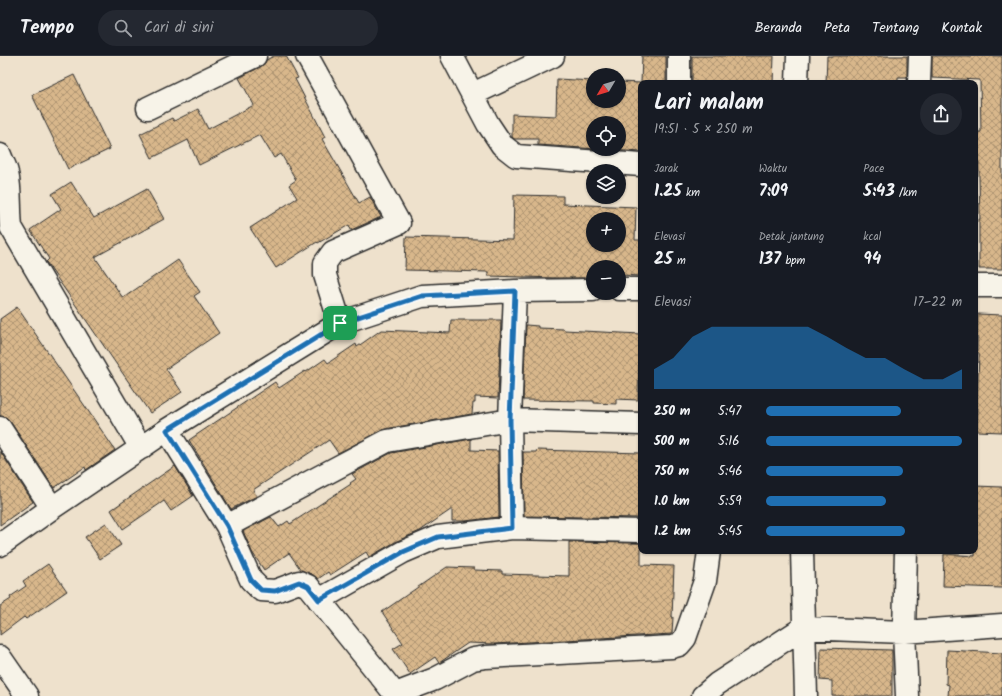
<!DOCTYPE html>
<html lang="id">
<meta charset="utf-8">
<style>
:root{--surface:#171b24;--page:#242831;--text:#f1f3f6;--muted:#9ea1a6;--line:#363941;--accent:#1f6fb2}
body{margin:0;font-family:Kalam,sans-serif;background:var(--page);color:var(--text);height:100vh;display:flex;flex-direction:column;font-size:15px;white-space:nowrap}
*{box-sizing:border-box;margin:0}
p{font-size:13px;color:var(--muted)}
.icon{flex:none;width:22px;height:22px;fill:none;stroke:currentColor;stroke-width:2;stroke-linecap:round;stroke-linejoin:round}
.map{position:relative;flex:1;overflow:hidden}
.panel{position:absolute;left:638px;top:24px;width:340px;height:474px;display:flex;flex-direction:column;background:var(--surface);border-radius:8px;box-shadow:0 1px 3px #0004}
.panel>*{flex:none}
.needle{width:26px;rotate:232deg}
.tools{position:absolute;left:586px;top:12px;display:grid;gap:8px}
.tools a{display:grid;place-items:center;width:40px;height:40px;border-radius:50%;background:var(--surface);box-shadow:0 1px 3px #0004;font-size:20px}
.pin{position:absolute;display:grid;place-items:center;width:34px;height:34px;color:#fff;margin:-17px;border-radius:8px;box-shadow:0 2px 6px #0006}
.round{display:grid;place-items:center;flex:none;width:42px;height:42px;border-radius:21px;background:var(--page)}
.overview{display:flex;align-items:center;justify-content:space-between;height:68px;padding:0 16px}
h1{font-size:22px;font-weight:700;line-height:30px}
.stats{display:grid;grid-template-columns:repeat(3,1fr);gap:6px;height:68px;padding:4px 16px}
.stats div{display:grid;align-content:center}
.stats b{font-size:17px;font-weight:700}
.stats small{font-size:11px;font-weight:400}
.stats p{font-size:11px}
.chart{height:112px;padding:8px 16px}
.chart p{display:flex;justify-content:space-between}
.chart svg{width:100%;height:72px;margin-top:4px;fill:var(--accent);opacity:.7}
ul{padding:0 16px;list-style:none;font-size:13px}
li{display:grid;grid-template-columns:64px 48px 1fr;align-items:center;height:30px}
li i{height:10px;border-radius:5px;background:var(--accent)}
header{display:flex;align-items:center;gap:24px;box-sizing:border-box;height:56px;padding:0 20px;background:var(--surface);border-bottom:1px solid var(--line)}
header strong{font-size:19px}
nav{display:flex;gap:22px;margin-inline-start:auto;font-size:14px}
.search{width:280px;height:36px;background:var(--page);display:flex;align-items:center;gap:10px;box-sizing:border-box;padding:0 14px;border-radius:22px;color:var(--muted);font-size:15px}
.map>svg:first-child{display:block}
.building{fill:url(#building-cross-hatch);stroke:#2b2b2b;fill-rule:evenodd}
.lines{fill:none;stroke-linecap:round;stroke-linejoin:round}
.minor-casing{stroke:#2b2b2b;stroke-width:25}
.minor{stroke:#f7f3e8;stroke-width:22}
.route-casing{stroke:#fff;stroke-width:8}
.route{stroke:#1f6fb2;stroke-width:5}
</style>
<header>
<strong>Tempo</strong>
<div class="search"><svg class="icon" aria-label="search" viewBox="0 0 24 24"><circle cx="10" cy="10" r="6"/><path d="M15 15l6 6"/></svg>Cari di sini</div>
<nav><a>Beranda</a><a>Peta</a><a>Tentang</a><a>Kontak</a></nav>
</header>
<div class="map">
<svg width="1002" height="640" viewBox="0 0 1002 640">
<defs>
<pattern id="building-cross-hatch" width="8" height="8" patternUnits="userSpaceOnUse"><rect width="8" height="8" fill="#d8b78b"/><path d="M0 0l8 8M0 8l8-8" fill="none" stroke="#af9572"/></pattern>
</defs>
<rect width="100%" height="100%" fill="#eee1cc"/>
<filter id="ink" filterUnits="userSpaceOnUse"><feTurbulence type="fractalNoise" baseFrequency=".025" numOctaves="2"/><feDisplacementMap in="SourceGraphic" scale="8" xChannelSelector="R" yChannelSelector="G"/><feConvolveMatrix kernelMatrix="1 2 1 2 8 2 1 2 1" color-interpolation-filters="sRGB"/></filter>
<g filter="url(#ink)">
<path class="building" d="M274 0H286L298 22 295 23 325 81 322 83 359 147 370 141 381 161 351 174 349 169 318 187 317 186 276 212 250 172 297 142 289 129 296 124 281 98 274 102 260 79 199 109 188 84 152 102 140 78 172 62 174 65 198 53 208 73 254 49 239 22 260 11 265 7 266 4Z
M642 0H666V27H641Z
M692 0H774L773 27H692Z
M827 0H907V21H898V27H826Z
M932 0H1002V213H979V163H980L978 76H981L980 24 932 22Z
M74 19 110 93 68 113 32 39Z
M557 23 593 25V45H619V26L641 27V96L538 89V83H514L512 81V58L556 60ZM593 67H619V93H593Z
M71 126 94 162 147 133 164 163 95 201 123 242 178 204 200 236 194 240 219 277 166 313 182 336 150 357 46 206 49 203 30 174 61 153 52 138Z
M514 139 563 140V148L636 151 635 184H641V220L619 219V211H593L592 222H557L488 220V216L405 214 406 181 513 184ZM593 163H619V189H593Z
M17 251 115 394 86 414 85 411 54 432 10 365 6 361 0 360V263Z
M978 258 1002 259V376L977 375 978 352H977L979 298 977 297Z
M451 264H501L498 342 475 341V347H473L472 358 385 373 338 397 329 384 253 434 257 440 231 453 189 384 275 326 279 332 305 315 306 316 325 303 328 307 356 288 357 291 381 274 450 277Z
M526 269 538 270V272L564 273V274L640 278 638 344 616 343V348L594 347V345L523 344Z
M471 383V394L498 395 499 461 465 465H452V453L420 475 397 485 369 501 366 496 330 519 328 516 318 523 313 519 301 514 289 497 264 514 252 496 243 475 271 461 279 471 288 465 290 468 351 428 350 427 356 423 352 418 391 397Z
M537 394 641 397V462L524 460 523 396H536Z
M0 395 33 446 0 469Z
M175 410 193 440 171 455 164 445 123 473 111 454Z
M975 430 1002 431V532L943 530 944 498 975 500Z
M106 467 121 489 100 503 85 481Z
M569 486 641 487V509L674 510 672 561H673L672 578 494 588 468 587 439 607 435 601 410 618 393 593 403 587 382 556 447 511 474 512V514L502 515V518L569 520Z
M48 508 67 535 26 563 24 561 0 579V550L11 543 10 541 26 530 23 525Z
M821 592 892 594V640H832V625L820 624Z
M947 594 1002 597V640H948L949 629 946 628Z"/>
<g class="lines">
<defs>
<path id="minor" d="M307 0 399 167 333 196 325 207V219L340 267
M452 0 488 68 502 89 516 100 641 109
M679 27V0
M797 27 798 0
M919 27 920 0
M473 38 553 0
M148 52 255 0
M0 99C2 105 6 111 7 117 11 134 9 153 11 171L141 392
M975 230H1002
M619 233H641
M0 372 52 452
M167 374 227 470 251 524 261 534 275 535 299 526 308 530 391 633 396 636H401L435 623 473 603 486 601 672 591 679 589 685 582 705 525 709 495
M227 470 387 385 510 364 641 368
M512 472 510 364 515 235
M0 489 52 452 167 374 340 267 422 240 515 235 593 234
M802 495 806 640
M906 495 904 576 907 640
M319 544 403 496 438 481 512 472 641 475
M0 601 27 640
M703 640 717 628 803 572 904 576 1002 569"/>
</defs>
<use href="#minor" class="minor-casing"/>
<use href="#minor" class="minor"/>
</g>
</g>
<g class="lines" filter="url(#ink)">
<defs>
<path id="route" d="M515 235 510 364 512 472 438 481 403 496 319 544 308 530 299 526 275 535 261 534 251 524 227 470 167 374 340 267 422 240Z"/>
</defs>
<use href="#route" class="route-casing"/>
<use href="#route" class="route"/>
</g>
</svg>
<div class="tools">
<a><svg class="needle" viewBox="-14 -14 28 28"><path d="M0-13l5 13h-10z" fill="#e53935"/><path d="M0 13l5-13h-10z" fill="#9ea1a6"/></svg></a>
<a><svg class="icon" aria-label="locate" viewBox="0 0 24 24"><circle cx="12" cy="12" r="6"/><path d="M12 2v4M12 18v4M2 12h4M18 12h4"/></svg></a>
<a><svg class="icon" aria-label="layers" viewBox="0 0 24 24"><path d="M12 4l9 5-9 5-9-5zM3 14l9 5 9-5"/></svg></a>
<a>+</a>
<a>−</a>
</div>
<div class="pin" style="left:340px;top:267px;background:#1e9e55"><svg class="icon" aria-label="arrive" viewBox="0 0 24 24"><path d="M6 21V4h12l-3 4 3 4H6"/></svg></div>
<section class="panel">
<div class="overview"><div><h1>Lari malam</h1><p>19:51 · 5 × 250 m</p></div><a class="round"><svg class="icon" aria-label="share" viewBox="0 0 24 24"><path d="M12 15V3M7 8l5-5 5 5M5 13v7h14v-7"/></svg></a></div>
<div class="stats">
<div><p>Jarak</p><b>1.25<small> km</small></b></div>
<div><p>Waktu</p><b>7:09</b></div>
<div><p>Pace</p><b>5:43<small> /km</small></b></div>
</div>
<div class="stats">
<div><p>Elevasi</p><b>25<small> m</small></b></div>
<div><p>Detak jantung</p><b>137<small> bpm</small></b></div>
<div><p>kcal</p><b>94</b></div>
</div>
<div class="chart"><p><span>Elevasi</span>17–22 m</p>
<svg viewBox="0 0 160 44" preserveAspectRatio="none"><path d="M0 44V32L10 25L20 12L30 6L40 6L50 6L60 6L70 6L80 6L90 12L100 19L110 25L120 25L130 32L140 38L150 38L160 32V44z"/></svg>
</div>
<ul>
<li><b>250 m</b>5:47<i style="width:69%"></i></li>
<li><b>500 m</b>5:16<i style="width:100%"></i></li>
<li><b>750 m</b>5:46<i style="width:70%"></i></li>
<li><b>1.0 km</b>5:59<i style="width:61%"></i></li>
<li><b>1.2 km</b>5:45<i style="width:71%"></i></li>
</ul>
</section>
</div>
